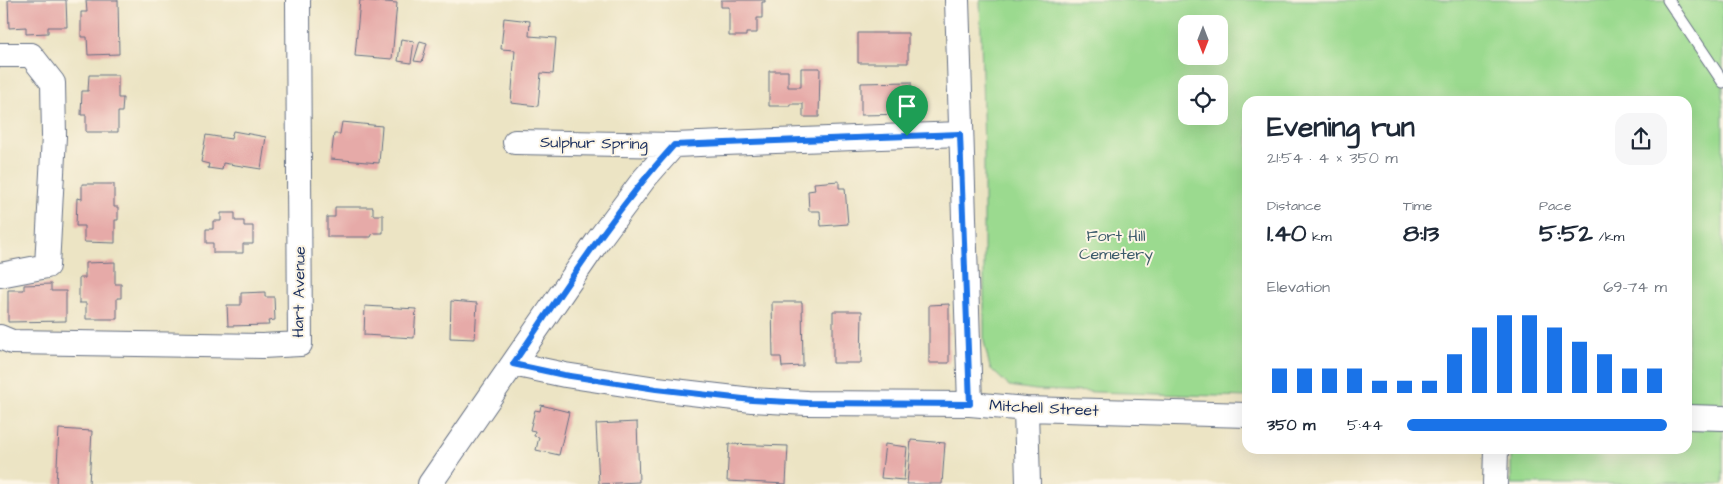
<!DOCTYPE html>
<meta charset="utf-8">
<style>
:root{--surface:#fff;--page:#f6f6f7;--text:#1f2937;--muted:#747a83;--accent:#1a73e8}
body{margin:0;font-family:"Architects Daughter",sans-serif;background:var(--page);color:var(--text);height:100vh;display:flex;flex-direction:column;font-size:19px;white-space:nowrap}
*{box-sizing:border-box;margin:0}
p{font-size:16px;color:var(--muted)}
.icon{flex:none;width:28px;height:28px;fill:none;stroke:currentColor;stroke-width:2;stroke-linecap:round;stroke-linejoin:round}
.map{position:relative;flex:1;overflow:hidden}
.panel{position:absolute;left:1242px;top:96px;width:450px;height:358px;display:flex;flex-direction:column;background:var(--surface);border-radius:15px;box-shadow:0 5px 20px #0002}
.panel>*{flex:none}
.needle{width:32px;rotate:180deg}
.controls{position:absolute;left:1178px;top:15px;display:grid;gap:10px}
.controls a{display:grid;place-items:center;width:50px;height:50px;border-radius:10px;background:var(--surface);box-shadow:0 5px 20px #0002;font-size:25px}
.pin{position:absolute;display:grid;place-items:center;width:42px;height:42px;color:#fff;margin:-51px -21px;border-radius:50% 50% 50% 0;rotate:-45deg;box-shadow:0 0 5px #0007}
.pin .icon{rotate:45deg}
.round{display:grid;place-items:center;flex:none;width:52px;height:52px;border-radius:15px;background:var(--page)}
.overview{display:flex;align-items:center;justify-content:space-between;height:85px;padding:0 25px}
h1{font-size:28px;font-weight:800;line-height:38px}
.figures{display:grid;grid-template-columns:repeat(3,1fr);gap:8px;height:85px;padding:5px 25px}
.figures div{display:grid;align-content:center}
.figures b{font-size:25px;font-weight:800}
.figures small{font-size:14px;font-weight:400}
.figures p{font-size:14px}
.chart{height:140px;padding:10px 25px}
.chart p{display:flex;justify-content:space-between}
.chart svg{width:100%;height:90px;margin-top:5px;stroke:var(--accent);stroke-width:6}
ul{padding:0 25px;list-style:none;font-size:16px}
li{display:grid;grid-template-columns:80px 60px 1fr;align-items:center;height:38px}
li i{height:12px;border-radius:6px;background:var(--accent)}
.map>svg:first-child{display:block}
.green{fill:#9bda8f;stroke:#5b8476;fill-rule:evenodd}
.building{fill:#e6aaa8}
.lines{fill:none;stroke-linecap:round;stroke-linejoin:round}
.lane-casing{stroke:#646e82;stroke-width:13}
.street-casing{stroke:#646e82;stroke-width:26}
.lane{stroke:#fff;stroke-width:11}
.street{stroke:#fff;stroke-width:24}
.route-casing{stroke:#fff;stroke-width:10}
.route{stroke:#1a73e8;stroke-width:6}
.labels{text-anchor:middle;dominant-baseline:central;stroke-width:4;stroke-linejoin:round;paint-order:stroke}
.street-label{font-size:16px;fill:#1b2f5e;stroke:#fcf5e5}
.park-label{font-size:16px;fill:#3b5a6a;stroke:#fcf5e5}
</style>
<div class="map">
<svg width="1723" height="484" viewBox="0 0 1723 484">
<rect width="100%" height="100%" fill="#fcf5e5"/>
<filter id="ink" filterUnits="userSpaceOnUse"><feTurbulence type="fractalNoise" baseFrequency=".02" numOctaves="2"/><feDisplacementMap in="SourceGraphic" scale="10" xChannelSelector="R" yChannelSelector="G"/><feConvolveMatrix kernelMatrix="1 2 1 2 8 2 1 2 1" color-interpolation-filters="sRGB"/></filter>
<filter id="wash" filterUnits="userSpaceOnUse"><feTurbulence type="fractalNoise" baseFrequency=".0096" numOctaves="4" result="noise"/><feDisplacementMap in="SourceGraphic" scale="20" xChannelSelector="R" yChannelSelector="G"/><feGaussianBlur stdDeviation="1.12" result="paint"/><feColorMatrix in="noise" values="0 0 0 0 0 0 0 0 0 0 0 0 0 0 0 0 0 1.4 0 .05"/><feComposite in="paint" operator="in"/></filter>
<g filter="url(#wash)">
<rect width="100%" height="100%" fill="#ece4c4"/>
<path class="green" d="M980 0H1723V406L1688 405V101H1248L1247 397 1036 390 1009 386 990 368 984 341V150ZM1186 24H1219V56H1186ZM1186 84H1219V116H1186Z
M1688 424 1723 427V484H1511V449H1688Z"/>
<g id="blocks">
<path class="building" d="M8 0H66L67 27H48V33L26 34V27L9 28Z
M86 0H118L119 54 88 55 87 37H81V12H87Z
M360 0 397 3 392 59 355 56Z
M721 0H765V2H762V18H757V33H746V36H729V7H721Z
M504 18 530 21 529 36 556 38 553 74 541 73 538 106 511 103 515 50 501 49Z
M858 33H908V63H858Z
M401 39 414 41 411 63 398 61Z
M420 41 427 43 422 62 414 61Z
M801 68H820L819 117H803V104H790V106H769V71H788V87H801Z
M89 75H118V98H123L122 112H118V132H86V115H81L82 91H88Z
M911 82 912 114 861 115V83Z
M342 122 382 126 379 163 331 159 334 134H340Z
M233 131 266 137 261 169 223 163 222 170 208 168 209 164 201 162 206 135 231 139Z
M839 181V188H845L848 224 821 226 820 211H809L808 191 815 190 814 183Z
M82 184H114V207H118V220H115V243L84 242V226H76L77 198 82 199Z
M335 207H373V215H383V233H373L371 237H327V217H335Z
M221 213H235V221H244V226H253V244H243V253H213V243H206V229H213V221H221Z
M115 262V284H121V298H117V319H86V303H79V278H85V263Z
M51 284V291H66V321L8 322V290H24V285Z
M265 292V297H274L275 320 268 321 269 325 228 326 227 305H241V293Z
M451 301 477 303 475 339 450 338Z
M772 302H802L803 366 782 367 781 357H773Z
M949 304V363H929V305Z
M365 306 416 309 414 338 364 335Z
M833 311H862L861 363H833Z
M541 405 569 412 559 455 536 450 539 437 534 436 535 431 530 430 535 410 540 411Z
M637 422 639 482 599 484 596 424Z
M59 429 92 431 89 484H56Z
M911 440 945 443 942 484H907Z
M729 444 788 446 786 484 727 481Z
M885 444 907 447 904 480 881 478Z"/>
</g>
</g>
<g filter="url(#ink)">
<use href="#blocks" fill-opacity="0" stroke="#646e82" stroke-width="1"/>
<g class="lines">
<defs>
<path id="lane" d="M1668 0 1723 82"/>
<path id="street" d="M957 0 970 404
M0 55H31L53 83 54 136 47 266 0 275
M515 142 674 145 960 134
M0 337 12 342 262 346 300 344 298 0
M513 364 565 375 657 389 752 400 807 403 970 404 1026 409 1248 415
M1026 409 1028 484
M1688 417 1723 418
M430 484 597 242 644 179 674 145
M1495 484 1496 449"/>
</defs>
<use href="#lane" class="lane-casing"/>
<use href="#street" class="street-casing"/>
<use href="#lane" class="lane"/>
<use href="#street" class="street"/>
</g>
</g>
<g class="lines" filter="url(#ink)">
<defs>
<path id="route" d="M960 134 970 404 807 403 752 400 656 389 564 375 513 364C564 289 613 212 674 145Z"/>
</defs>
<use href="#route" class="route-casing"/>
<use href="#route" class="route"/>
</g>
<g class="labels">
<g class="street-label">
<text transform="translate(594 143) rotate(1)">Sulphur Spring</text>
<text transform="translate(299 292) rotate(-89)">Hart Avenue</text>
<text transform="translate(1044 408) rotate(3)">Mitchell Street</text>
</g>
<g class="park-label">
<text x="1116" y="236">Fort Hill<tspan x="1116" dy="18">Cemetery</tspan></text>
</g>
</g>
</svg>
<div class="controls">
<a><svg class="needle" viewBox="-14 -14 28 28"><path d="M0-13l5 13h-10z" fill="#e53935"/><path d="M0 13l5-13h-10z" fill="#747a83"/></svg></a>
<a><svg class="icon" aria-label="locate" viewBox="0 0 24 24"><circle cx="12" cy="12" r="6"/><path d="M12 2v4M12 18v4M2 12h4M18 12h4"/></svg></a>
</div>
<div class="pin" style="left:907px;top:136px;background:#1e9e55"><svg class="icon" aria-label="arrive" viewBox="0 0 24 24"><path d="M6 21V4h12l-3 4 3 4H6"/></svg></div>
<section class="panel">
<div class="overview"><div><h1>Evening run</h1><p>21:54 · 4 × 350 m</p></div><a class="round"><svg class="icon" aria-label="share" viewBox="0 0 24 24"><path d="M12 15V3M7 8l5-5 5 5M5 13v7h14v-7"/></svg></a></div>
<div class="figures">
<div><p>Distance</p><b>1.40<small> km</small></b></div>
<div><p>Time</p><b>8:13</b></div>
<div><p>Pace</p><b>5:52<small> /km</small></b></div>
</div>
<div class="chart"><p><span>Elevation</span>69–74 m</p>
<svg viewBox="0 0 160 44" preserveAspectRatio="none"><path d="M5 44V32M15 44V32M25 44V32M35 44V32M45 44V38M55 44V38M65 44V38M75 44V25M85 44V12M95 44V6M105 44V6M115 44V12M125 44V19M135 44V25M145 44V32M155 44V32"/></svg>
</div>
<ul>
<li><b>350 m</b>5:44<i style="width:100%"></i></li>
</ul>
</section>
</div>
